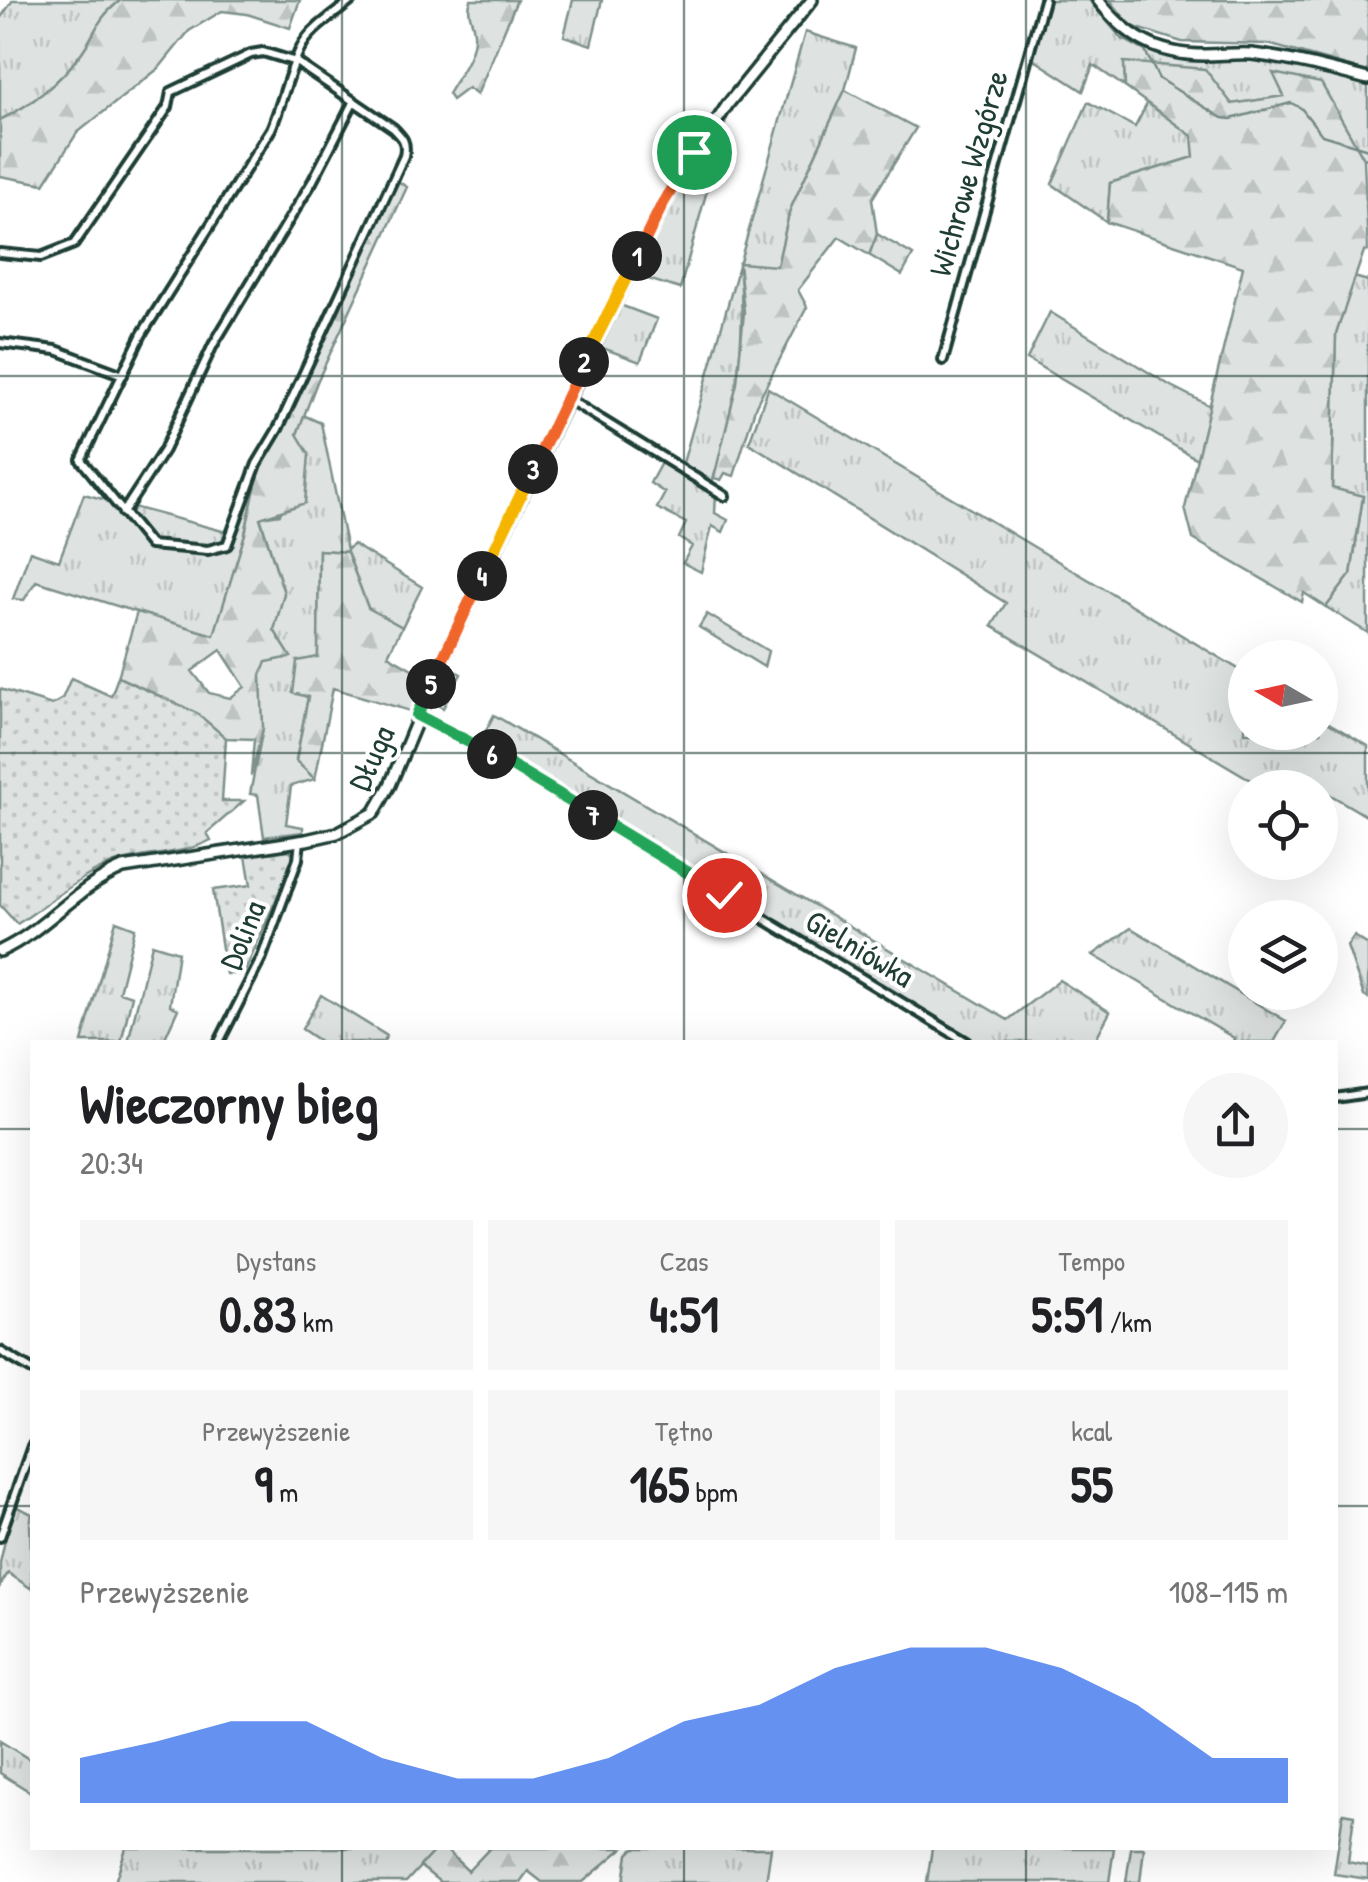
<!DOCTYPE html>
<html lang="pl">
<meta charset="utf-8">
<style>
:root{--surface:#fff;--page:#f6f6f6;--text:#202124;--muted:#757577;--accent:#2563eb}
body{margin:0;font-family:"Patrick Hand",sans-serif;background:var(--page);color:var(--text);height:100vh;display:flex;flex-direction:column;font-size:38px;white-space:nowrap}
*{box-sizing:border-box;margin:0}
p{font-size:32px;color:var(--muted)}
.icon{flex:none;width:55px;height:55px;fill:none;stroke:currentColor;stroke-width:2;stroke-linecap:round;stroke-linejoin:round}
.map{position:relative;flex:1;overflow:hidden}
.side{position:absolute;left:30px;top:1040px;width:1308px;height:810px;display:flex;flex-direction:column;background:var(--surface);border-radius:0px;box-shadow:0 10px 40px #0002}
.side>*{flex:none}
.needle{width:65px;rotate:279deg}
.buttons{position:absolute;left:1228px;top:640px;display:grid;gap:20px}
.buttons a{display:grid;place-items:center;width:110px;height:110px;border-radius:50%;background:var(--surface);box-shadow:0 10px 40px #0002;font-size:50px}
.pin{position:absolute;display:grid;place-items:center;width:85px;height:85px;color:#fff;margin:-42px;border:5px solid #fff;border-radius:50%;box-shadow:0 2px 10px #0007}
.km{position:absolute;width:50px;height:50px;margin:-25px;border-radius:50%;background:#222;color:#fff;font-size:28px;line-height:50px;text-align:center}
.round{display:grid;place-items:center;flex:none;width:105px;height:105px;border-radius:52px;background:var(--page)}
.summary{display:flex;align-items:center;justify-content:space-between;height:170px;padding:0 50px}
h1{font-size:55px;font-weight:800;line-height:75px}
.figures{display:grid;grid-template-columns:repeat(3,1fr);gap:15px;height:170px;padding:10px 50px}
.figures div{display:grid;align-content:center;border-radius:0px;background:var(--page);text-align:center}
.figures b{font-size:50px;font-weight:800}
.figures small{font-size:28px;font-weight:400}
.figures p{font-size:28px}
.chart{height:280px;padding:20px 50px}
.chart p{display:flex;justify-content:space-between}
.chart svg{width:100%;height:180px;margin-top:10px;fill:var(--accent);opacity:.7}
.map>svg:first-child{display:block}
.grass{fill:url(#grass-tufts);stroke:#7e908b;stroke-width:2.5}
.forest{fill:url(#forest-firs);stroke:#7e908b;stroke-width:2.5;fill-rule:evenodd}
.park{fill:url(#park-dots);stroke:#7e908b;stroke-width:2.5}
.pitch{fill:#dee3e2;stroke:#7e908b;stroke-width:2.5}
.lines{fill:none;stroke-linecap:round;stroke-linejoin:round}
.stream{stroke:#758883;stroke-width:2.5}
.street-casing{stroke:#1f3d34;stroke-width:14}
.secondary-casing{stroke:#1f3d34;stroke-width:16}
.street{stroke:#fff;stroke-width:6}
.secondary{stroke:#fff;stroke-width:9}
.split-1-casing{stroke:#fff;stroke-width:20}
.split-2-casing{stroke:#fff;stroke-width:20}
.split-3-casing{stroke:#fff;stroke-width:20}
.split-4-casing{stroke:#fff;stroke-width:20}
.split-5-casing{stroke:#fff;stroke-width:20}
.split-6-casing{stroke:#fff;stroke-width:20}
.split-7-casing{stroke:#fff;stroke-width:20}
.split-8-casing{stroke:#fff;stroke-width:20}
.split-9-casing{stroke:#fff;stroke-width:20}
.split-1{stroke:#f0652b;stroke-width:12}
.split-2{stroke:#f5b400;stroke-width:12}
.split-3{stroke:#f0652b;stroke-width:12}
.split-4{stroke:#f5b400;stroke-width:12}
.split-5{stroke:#f0652b;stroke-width:12}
.split-6{stroke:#22a559;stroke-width:12}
.split-7{stroke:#22a559;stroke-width:12}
.split-8{stroke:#22a559;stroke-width:12}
.split-9{stroke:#f5b400;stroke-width:12}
.grid{fill:none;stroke:#1f3d34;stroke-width:2.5;stroke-opacity:0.55}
.labels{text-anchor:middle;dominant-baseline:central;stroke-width:8;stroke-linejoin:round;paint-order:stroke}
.street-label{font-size:32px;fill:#1f3d34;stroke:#fff}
</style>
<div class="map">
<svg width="1368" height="1882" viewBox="0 0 1368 1882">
<defs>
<pattern id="grass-tufts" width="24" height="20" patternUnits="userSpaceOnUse" patternTransform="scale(2.5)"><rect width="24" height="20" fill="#dee3e2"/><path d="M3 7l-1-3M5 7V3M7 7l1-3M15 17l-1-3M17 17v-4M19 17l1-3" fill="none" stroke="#bec4c2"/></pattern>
<pattern id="forest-firs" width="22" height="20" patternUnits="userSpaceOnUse" patternTransform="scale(2.5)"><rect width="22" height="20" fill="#dee3e2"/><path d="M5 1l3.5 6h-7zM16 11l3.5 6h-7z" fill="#bec4c2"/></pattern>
<pattern id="park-dots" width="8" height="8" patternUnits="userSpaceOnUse" patternTransform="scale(2.5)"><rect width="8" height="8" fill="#dee3e2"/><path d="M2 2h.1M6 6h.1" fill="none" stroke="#bec4c2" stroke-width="1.8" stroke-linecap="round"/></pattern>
</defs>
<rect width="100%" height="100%" fill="#fff"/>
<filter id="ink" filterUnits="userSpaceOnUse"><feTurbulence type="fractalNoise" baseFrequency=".01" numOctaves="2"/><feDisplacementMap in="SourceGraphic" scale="20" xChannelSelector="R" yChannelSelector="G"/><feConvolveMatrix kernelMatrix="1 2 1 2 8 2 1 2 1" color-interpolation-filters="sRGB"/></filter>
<g filter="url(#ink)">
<path class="grass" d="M13 0H121C93 22 98 32 79 56 58 84 31 105 0 120V19Z
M573 0H602L591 45 564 36Z
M1048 0H1091C1128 45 1148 61 1208 59 1221 59 1234 57 1247 57 1288 59 1328 72 1368 83V158L1364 159 1321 83 1275 74 1285 96 1232 104 1124 63 1125 87 1093 65 1083 91 1030 57Z
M805 32 856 48 845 90 790 210 777 267 739 263C747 338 737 415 711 485L683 463Z
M1088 102 1135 127 1148 102 1193 136 1194 157 1110 183 1107 222 1052 184Z
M727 117 680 289 635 275 672 203Z
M877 234 913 255 902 275 869 255Z
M1354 277 1368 281V633L1326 607 1351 574 1363 497 1332 488 1336 334Z
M620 305 657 319 640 362 600 347Z
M1050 312 1171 386 1210 406 1197 459 1027 359Z
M768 388 1245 673V732H1320V718L1368 746V817L1324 791 1320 794V788L1263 787 992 626 1006 603 749 443Z
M303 415 321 423 347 550 353 544 422 587 402 627 368 608 347 552 319 550 318 657 293 692 308 697 296 760 315 779 291 786 286 824 303 827V832L264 837 258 795 250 794 263 728 260 675 265 662 290 657 274 630 284 593 260 517 280 514 309 454 297 435Z
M662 461 716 494 715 513 728 520 723 532 712 526 701 572 683 563 692 546 679 538 686 523 657 508 665 493 650 483Z
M259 470 245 534 214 636 36 581 24 600 13 599 30 551 59 561 84 494 230 533Z
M707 614 768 651 764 667 699 627Z
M494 715 1008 1020 1059 980 1110 1012 1094 1042H972L479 743Z
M116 921 135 928 119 992 132 996 121 1042H82Z
M1131 928 1286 1021 1274 1042H1233L1234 1038 1093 955Z
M152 944 178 952 170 1005 178 1009 163 1042H128Z
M321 995 387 1036 383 1042H321L302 1029Z
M13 1505 32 1514 30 1523 32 1589 8 1573 0 1586V1563Z
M0 1741 32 1761V1793L0 1773Z
M1343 1813 1354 1815 1348 1862 1368 1866V1879L1334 1874Z
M126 1848H437L406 1882H115Z
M634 1848H771L766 1882H624L628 1854Z
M932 1848H1114L1109 1882H927Z"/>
<path class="forest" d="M121 0H300L290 28 247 14 222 11 189 31 159 68 77 133 44 184 0 176V120C31 105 58 84 79 56 98 32 93 22 121 0Z
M471 0H517L477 95 468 88 452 100 448 94C458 76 476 54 474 32 473 19 466 14 471 0Z
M1110 0H1368V72L1268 44 1182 42 1131 26Z
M1124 62 1205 69 1232 104 1284 96 1273 73 1321 83 1364 159 1368 251H1364L1336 334 1332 488 1363 496 1351 574 1326 607 1304 593 1302 602 1193 539 1185 508 1243 267 1107 222 1110 183 1194 157 1192 136 1125 87Z
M845 90 916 128 872 199 877 234 869 255 839 237 798 290 807 307 756 405 734 476 725 473 721 480 714 478 737 383 744 312 739 263 777 266 790 210Z
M393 178 407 187 317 382 297 434 309 454 305 503 260 518 284 593 274 630 291 657 266 662 261 675 263 728 251 776 254 739 226 738 196 713 118 677 137 612 214 635 245 534 259 470ZM221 650 245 687 230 698 209 693 192 671Z
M319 550 347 552 368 608 402 627 388 655 426 677 410 711 333 688 315 779 296 761 308 697 293 693 297 661 318 657Z
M1354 936 1368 945V998L1364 996 1347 946Z
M437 1848H444L468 1871 490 1848H623L583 1882H542L528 1871 520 1882H440L420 1866Z
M1131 1848H1144L1140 1882H1126Z"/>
<path class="park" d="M118 677 197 713 226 738 222 801H244L207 833 211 840C183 855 149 853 118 862 82 873 49 904 17 924L0 905V689L52 705 62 699 71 678 111 696Z
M289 850 295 855 244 974H226L213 890 251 885 246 856Z"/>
<path class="pitch" d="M448 667 461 674 443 708 430 701Z"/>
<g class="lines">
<path class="stream" d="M1089 0 1121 38 1145 51 1159 79 1222 118 1231 119 1291 103 1301 108 1322 135 1368 149"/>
<defs>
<path id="street" d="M0 253 41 257 74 244 168 107 171 92 251 54 263 52 296 62 393 128C403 138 407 142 404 156L278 429 257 464 227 545 208 550 150 545 81 460 142 334 271 129C282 104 291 63 303 44 313 27 337 13 352 0
M0 343 56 350 123 375
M943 360 1044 0
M568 399 725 496
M123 513 164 450 213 345 312 182 354 101
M418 715 484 749 967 1042
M219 1042 262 957 298 859 300 841
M1335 1098 1368 1093
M0 1351 32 1370
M0 1537 32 1446"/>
<path id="secondary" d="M1098 0C1127 37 1157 55 1205 55 1221 55 1237 53 1252 54 1292 59 1329 69 1368 79
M0 951C46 930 75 888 123 868L306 840 337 833 374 813 390 785 441 663 663 203 728 104 812 0"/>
</defs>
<use href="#street" class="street-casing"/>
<use href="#secondary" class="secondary-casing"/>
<use href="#street" class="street"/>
<use href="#secondary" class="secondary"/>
</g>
</g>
<g class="lines" filter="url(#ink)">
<defs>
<path id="split-1" d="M637 256 663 203 694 152"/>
<path id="split-2" d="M584 362 637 256"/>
<path id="split-3" d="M533 469 584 362"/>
<path id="split-4" d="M482 576 533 469"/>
<path id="split-5" d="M431 684 482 576"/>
<path id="split-6" d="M431 684 417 715 492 754"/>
<path id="split-7" d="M492 754 593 815"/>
<path id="split-8" d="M593 815 695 877"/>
<path id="split-9" d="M695 877 724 895"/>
</defs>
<use href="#split-1" class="split-1-casing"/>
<use href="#split-2" class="split-2-casing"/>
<use href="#split-3" class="split-3-casing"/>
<use href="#split-4" class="split-4-casing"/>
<use href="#split-5" class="split-5-casing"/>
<use href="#split-6" class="split-6-casing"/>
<use href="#split-7" class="split-7-casing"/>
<use href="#split-8" class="split-8-casing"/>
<use href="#split-9" class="split-9-casing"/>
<use href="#split-1" class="split-1"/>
<use href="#split-2" class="split-2"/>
<use href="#split-3" class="split-3"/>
<use href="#split-4" class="split-4"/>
<use href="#split-5" class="split-5"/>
<use href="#split-6" class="split-6"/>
<use href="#split-7" class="split-7"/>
<use href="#split-8" class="split-8"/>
<use href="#split-9" class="split-9"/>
</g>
<path class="grid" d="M342 0V1042M684 0V1042M1026 0V1042M0 376H1368M0 753H1368M0 1129H32M1335 1129H1368M0 1506H32M1335 1506H1368M342 1848V1882M684 1848V1882M1026 1848V1882"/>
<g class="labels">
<g class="street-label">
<text transform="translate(968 173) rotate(-74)">Wichrowe Wzgórze</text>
<text transform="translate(371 758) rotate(-66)">Długa</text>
<text transform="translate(242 935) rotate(-68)">Dolina</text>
<text transform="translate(860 948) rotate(31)">Gielniówka</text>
</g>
</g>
</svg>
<div class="buttons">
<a><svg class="needle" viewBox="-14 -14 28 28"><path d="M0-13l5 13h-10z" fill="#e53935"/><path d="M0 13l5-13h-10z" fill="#757577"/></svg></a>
<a><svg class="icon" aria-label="locate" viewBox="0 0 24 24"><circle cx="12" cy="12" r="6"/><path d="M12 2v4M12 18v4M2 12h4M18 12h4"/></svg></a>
<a><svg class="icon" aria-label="layers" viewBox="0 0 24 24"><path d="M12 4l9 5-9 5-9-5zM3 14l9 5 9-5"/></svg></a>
</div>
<div class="pin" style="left:694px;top:152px;background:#1e9e55"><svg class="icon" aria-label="arrive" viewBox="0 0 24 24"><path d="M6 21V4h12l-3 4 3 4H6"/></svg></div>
<div class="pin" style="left:724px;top:895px;background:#d93025"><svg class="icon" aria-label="check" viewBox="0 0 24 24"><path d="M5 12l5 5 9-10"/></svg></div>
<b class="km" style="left:637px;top:256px">1</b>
<b class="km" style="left:584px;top:362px">2</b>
<b class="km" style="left:533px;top:469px">3</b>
<b class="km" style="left:482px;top:576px">4</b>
<b class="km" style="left:431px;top:684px">5</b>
<b class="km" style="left:492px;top:754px">6</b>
<b class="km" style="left:593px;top:815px">7</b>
<section class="side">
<div class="summary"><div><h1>Wieczorny bieg</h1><p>20:34</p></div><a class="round"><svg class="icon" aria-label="share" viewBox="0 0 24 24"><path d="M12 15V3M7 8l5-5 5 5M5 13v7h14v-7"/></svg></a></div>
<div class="figures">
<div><p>Dystans</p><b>0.83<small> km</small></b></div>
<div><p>Czas</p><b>4:51</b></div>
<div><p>Tempo</p><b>5:51<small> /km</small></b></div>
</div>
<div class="figures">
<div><p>Przewyższenie</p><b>9<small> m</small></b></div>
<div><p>Tętno</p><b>165<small> bpm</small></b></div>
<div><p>kcal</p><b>55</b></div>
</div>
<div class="chart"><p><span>Przewyższenie</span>108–115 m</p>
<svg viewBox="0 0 160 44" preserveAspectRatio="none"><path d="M0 44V33L10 29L20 24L30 24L40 33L50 38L60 38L70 33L80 24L90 20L100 11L110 6L120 6L130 11L140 20L150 33L160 33V44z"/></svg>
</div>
</section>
</div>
